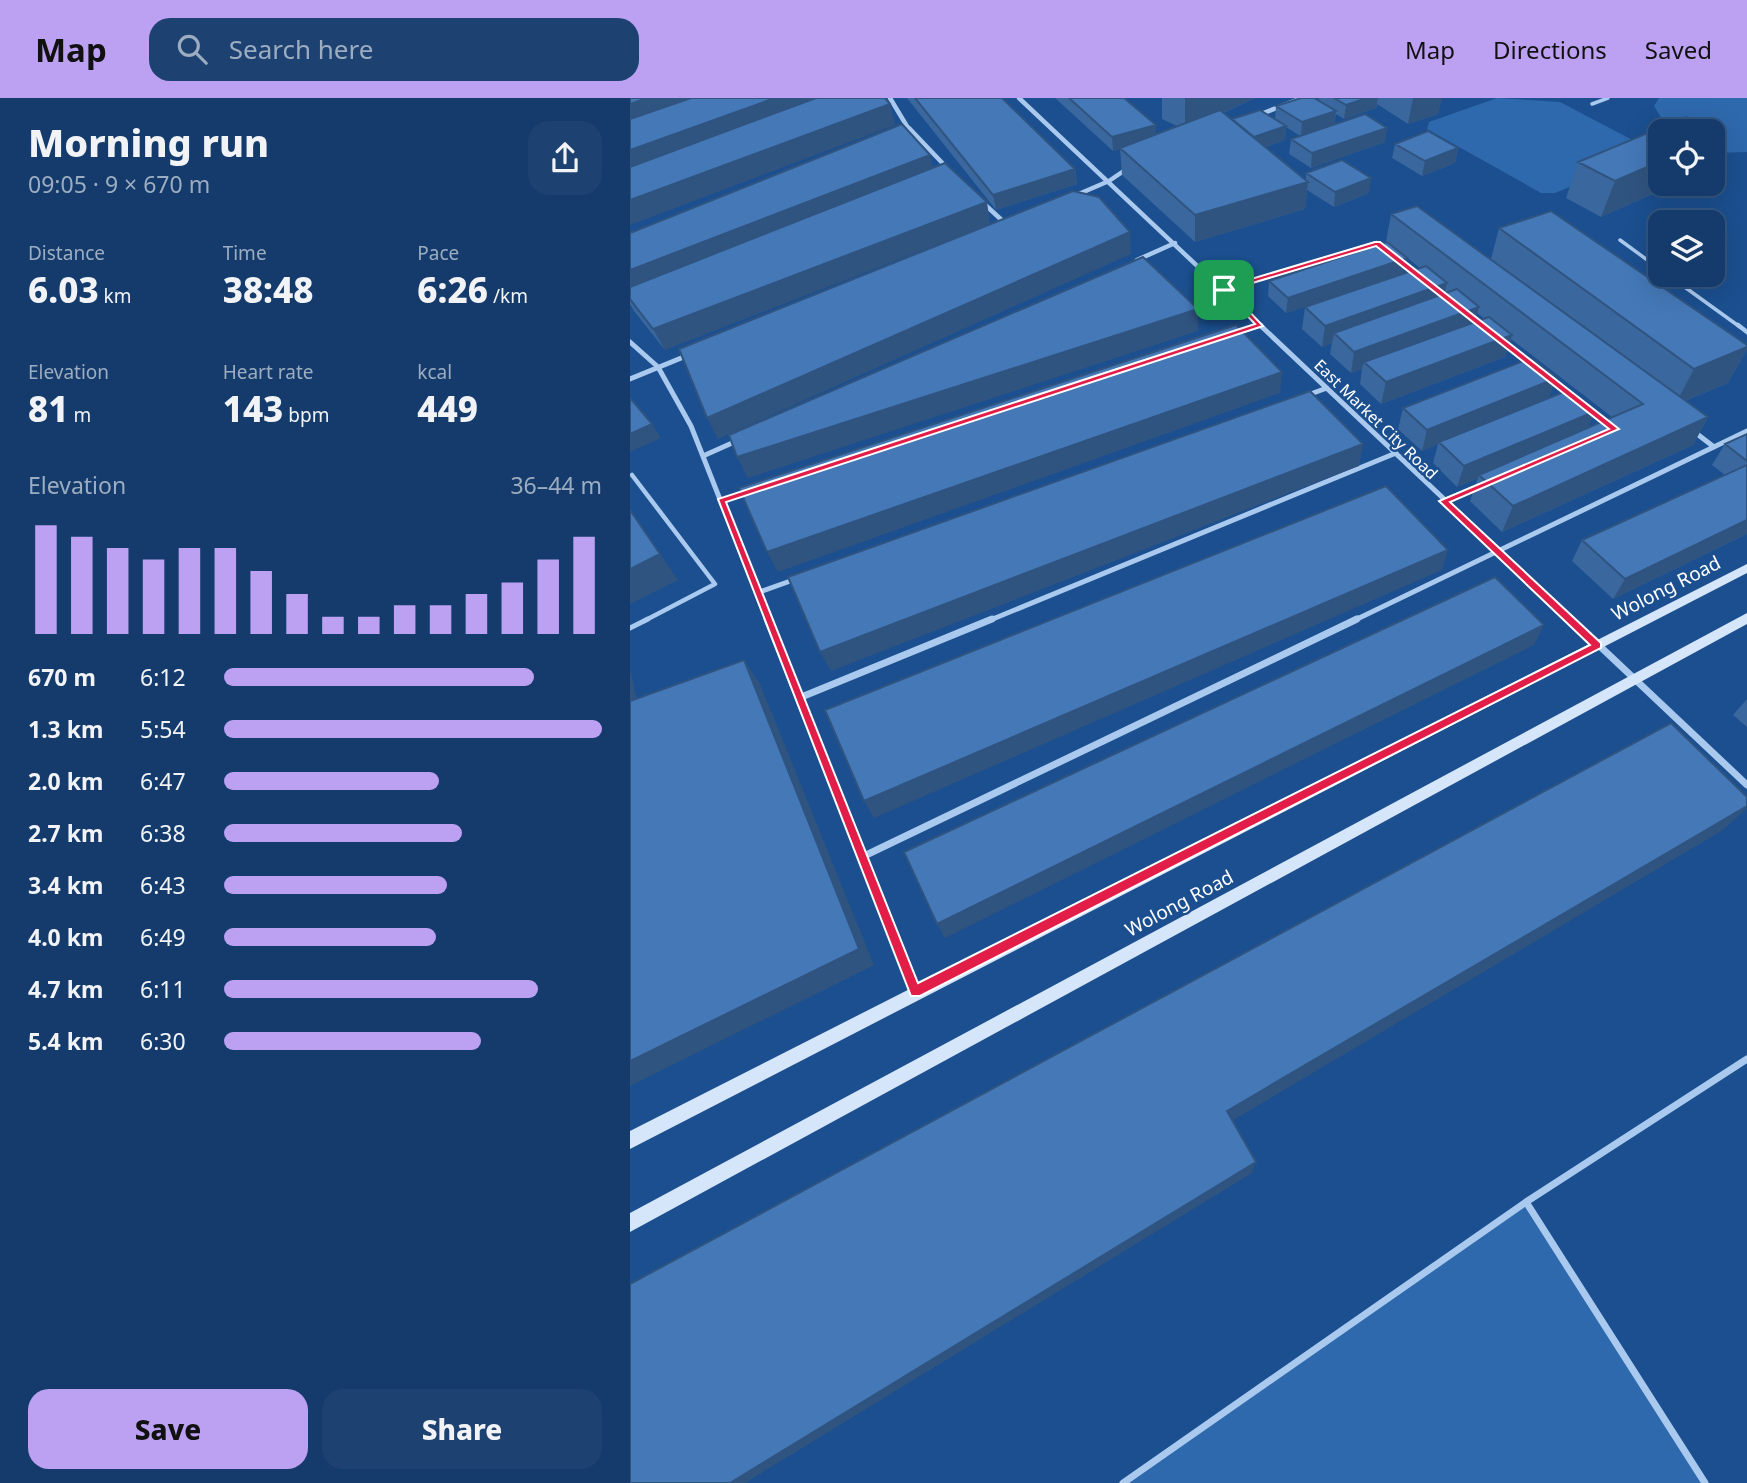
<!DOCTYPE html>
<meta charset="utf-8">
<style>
:root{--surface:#143b6b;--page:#1d4271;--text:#f1f3f6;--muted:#9dadc1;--line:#33557e;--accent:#bca0f2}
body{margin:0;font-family:"Noto Sans",sans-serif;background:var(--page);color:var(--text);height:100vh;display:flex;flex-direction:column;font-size:26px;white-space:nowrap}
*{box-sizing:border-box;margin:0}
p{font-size:23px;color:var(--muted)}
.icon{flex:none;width:38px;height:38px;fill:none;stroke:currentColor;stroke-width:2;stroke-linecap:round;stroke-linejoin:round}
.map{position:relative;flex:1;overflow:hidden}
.panel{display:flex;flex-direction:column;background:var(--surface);width:630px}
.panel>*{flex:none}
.buttons{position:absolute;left:1018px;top:21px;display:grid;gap:14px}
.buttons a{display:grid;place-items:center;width:77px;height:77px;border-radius:14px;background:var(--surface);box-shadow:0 7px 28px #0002,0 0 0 2px var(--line);font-size:35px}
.pin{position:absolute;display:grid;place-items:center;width:60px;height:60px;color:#fff;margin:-30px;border-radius:14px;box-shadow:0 4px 10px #0006}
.round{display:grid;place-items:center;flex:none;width:74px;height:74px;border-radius:21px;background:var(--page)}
.head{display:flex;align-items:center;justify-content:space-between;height:119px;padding:0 28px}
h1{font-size:38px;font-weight:800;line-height:52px}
.figures{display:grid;grid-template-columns:repeat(3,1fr);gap:10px;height:119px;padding:7px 28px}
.figures div{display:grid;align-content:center}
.figures b{font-size:35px;font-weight:800}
.figures small{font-size:19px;font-weight:400}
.figures p{font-size:19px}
.chart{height:196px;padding:14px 28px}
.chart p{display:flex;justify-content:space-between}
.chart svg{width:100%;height:126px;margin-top:7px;stroke:var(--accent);stroke-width:6}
.cta{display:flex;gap:14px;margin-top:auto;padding:14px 28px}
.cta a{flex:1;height:80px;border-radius:21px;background:var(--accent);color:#111;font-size:28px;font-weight:800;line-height:80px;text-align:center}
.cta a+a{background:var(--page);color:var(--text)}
ul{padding:0 28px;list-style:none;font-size:23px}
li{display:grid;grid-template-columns:112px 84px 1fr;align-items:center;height:52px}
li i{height:18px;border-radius:9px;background:var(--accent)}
header{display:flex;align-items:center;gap:42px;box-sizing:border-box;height:98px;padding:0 35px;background:var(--accent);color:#111}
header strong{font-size:33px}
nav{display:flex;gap:38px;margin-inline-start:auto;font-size:24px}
.search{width:490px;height:63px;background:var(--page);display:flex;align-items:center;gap:18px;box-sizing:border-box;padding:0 24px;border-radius:21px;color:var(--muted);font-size:26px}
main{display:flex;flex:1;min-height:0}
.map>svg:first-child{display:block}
.green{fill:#2e69ad}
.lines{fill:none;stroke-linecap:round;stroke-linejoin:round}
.lane-far3{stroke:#a9c9ee;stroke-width:3.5}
.lane-far2{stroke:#a9c9ee;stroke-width:4.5}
.lane-far1{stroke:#a9c9ee;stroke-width:5}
.lane{stroke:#a9c9ee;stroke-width:7}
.street-far2{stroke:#a9c9ee;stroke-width:4.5}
.street-far1{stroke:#a9c9ee;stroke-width:5}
.street{stroke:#a9c9ee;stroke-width:7}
.secondary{fill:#d6e6fa;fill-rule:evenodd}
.wall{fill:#3a679d;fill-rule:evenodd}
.shaded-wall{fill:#305480}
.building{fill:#4478b7;stroke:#305480;stroke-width:2}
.route{fill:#e11d48;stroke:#fff;stroke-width:2;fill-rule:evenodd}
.labels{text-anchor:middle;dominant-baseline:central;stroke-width:5;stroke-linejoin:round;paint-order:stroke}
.far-street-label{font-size:16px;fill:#fff;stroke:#1b4f8f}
.street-label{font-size:19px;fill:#fff;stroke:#1b4f8f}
</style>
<header>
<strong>Map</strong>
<div class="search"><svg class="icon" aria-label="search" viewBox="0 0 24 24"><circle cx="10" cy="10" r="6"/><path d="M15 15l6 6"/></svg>Search here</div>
<nav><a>Map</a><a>Directions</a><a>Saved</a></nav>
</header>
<main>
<section class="panel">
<div class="head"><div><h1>Morning run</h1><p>09:05 · 9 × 670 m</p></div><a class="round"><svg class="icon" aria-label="share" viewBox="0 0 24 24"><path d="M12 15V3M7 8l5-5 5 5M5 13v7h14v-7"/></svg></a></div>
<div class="figures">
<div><p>Distance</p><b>6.03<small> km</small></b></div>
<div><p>Time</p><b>38:48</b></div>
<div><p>Pace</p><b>6:26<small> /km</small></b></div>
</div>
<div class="figures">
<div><p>Elevation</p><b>81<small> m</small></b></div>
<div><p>Heart rate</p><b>143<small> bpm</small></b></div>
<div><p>kcal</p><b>449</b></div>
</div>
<div class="chart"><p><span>Elevation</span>36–44 m</p>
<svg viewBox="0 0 160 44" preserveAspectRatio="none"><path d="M5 44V6M15 44V10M25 44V14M35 44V18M45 44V14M55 44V14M65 44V22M75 44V30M85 44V38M95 44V38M105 44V34M115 44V34M125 44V30M135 44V26M145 44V18M155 44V10"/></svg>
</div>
<ul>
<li><b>670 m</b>6:12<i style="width:82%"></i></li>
<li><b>1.3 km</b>5:54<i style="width:100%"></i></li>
<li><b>2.0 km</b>6:47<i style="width:57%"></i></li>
<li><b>2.7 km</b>6:38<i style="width:63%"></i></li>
<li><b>3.4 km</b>6:43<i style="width:59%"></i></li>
<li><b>4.0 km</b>6:49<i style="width:56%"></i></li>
<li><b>4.7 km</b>6:11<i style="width:83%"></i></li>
<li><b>5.4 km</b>6:30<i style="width:68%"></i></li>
</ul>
<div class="cta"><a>Save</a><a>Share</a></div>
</section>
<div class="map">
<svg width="1117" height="1385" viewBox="0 0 1117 1385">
<rect width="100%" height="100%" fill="#1b4f8f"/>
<path class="green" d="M867 0 930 4 1012 47 1019 56 925 95H911L797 31 799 24Z
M1029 0H1117V54L1083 55V33H1032L1034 24 1024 8Z
M896 1104 1075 1385H493Z"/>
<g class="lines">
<path class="lane-far3" d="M962 6 978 0
M990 142 1031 172
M1038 177 1110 229"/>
<path class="lane-far2" d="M1108 227 1117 234
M2 377 85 486 14 523"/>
<path class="lane-far1" d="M0 530 18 521"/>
<path class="lane" d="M896 1104 1117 961
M493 1385 896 1104 1075 1385"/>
<path class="street-far2" d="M260 0 278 30
M389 0 632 229
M626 18 672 0
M279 30 319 72
M444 98 479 83 498 70
M351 103 376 126
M507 162 545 145
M768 162 789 178
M594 192 747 145 756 152
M625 229 631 227"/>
<path class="street-far1" d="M630 227 943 523
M604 236 630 227
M0 244 28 269 61 328 138 523
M873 244 902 266
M920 280 943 299
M0 281 61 256
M675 298 697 290
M958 310 979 327
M1062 332 1084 349
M73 358 111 341
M91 403 120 393
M813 403 851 387
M127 495 166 481
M358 523 766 355
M723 523 1117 333"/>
<path class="street" d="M137 521 285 893
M941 521 1117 687
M169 600 362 521
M232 759 727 521"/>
<path class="secondary" d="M1117 466V475L0 1051V1033Z
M1117 515V526L0 1134V1115Z"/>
</g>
<path class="wall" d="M277 0H372L445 71 447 86 366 112Z
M425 0H494L526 27V36L547 28 532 21V0H625L593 15 602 21H645L646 8 689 3V0H812L808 16 778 26 747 6 746 10 714 21 706 16 704 27 755 44 681 70 659 56 661 41 670 38 656 29 655 42 636 49 676 82V75L739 95 704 109 677 92 675 111 565 144 492 77 490 51 483 53Z
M765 46 828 50 825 65 792 78 762 60Z
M948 64 1031 86H1045L971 119 936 100Z
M761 116 861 161 869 130 1117 247V251L1098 285 1055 303 1078 319 1063 347 872 434 840 403 848 380 827 389 803 365 808 346 792 353 768 331 773 310 919 300 959 329 982 319 881 241 875 259 751 306 730 286 732 271 721 275 700 256 702 245 692 249 672 231 675 209 790 170 774 157V175L656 215 638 198 639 183 757 145 756 144ZM847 215 854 220 845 224Z
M0 135 35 252 4 213 0 206Z
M1117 336V436L983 501 942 463 952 442 1095 377 1082 367 1095 346Z
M1117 601V629L1103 617Z"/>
<path class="shaded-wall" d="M17 0H84L0 30V6Z
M145 0H207L0 77V52Z
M555 0H625L555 32Z
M737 0H748L746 10 714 21 716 7Z
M783 0H812L808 16 778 26Z
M260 6 265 27 0 127V102Z
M706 13 704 27 671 39 672 24Z
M526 27V41L483 53 482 39Z
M656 28 655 42 620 55 621 40Z
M757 30 755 44 681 70 682 55Z
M1093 36 1083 57V40Z
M828 50 825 65 792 78 795 63Z
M300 57 303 72 0 190V172Z
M1031 63V86H1045L971 119 985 83Z
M445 71 447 86 366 112 363 97Z
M741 80 739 95 704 109 705 94Z
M678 84 675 111 565 144V117Z
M357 104 360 126 35 252 23 231Z
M500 134 501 156 88 341 77 320Z
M777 160 774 175 656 215 658 200Z
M817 185 812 207 704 235 702 245 692 249 695 228Z
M849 209 843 231 734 264 732 271 721 275 724 254Z
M568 211V233L118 380 107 359Z
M882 237 875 259 751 306 756 284Z
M1117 249V251L1098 285 1045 307 1064 271Z
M652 274 650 295 148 474 137 454Z
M927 280 918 302 809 344 808 346 792 353 797 332Z
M966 313 956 334 849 377 848 380 827 389 834 368Z
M1078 319 1063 347 872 434 883 408Z
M22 326 31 340 0 354V336Z
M733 346 729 368 201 573 190 554Z
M1117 422V436L983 501 995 481Z
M818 452 812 472 244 720 234 703Z
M30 456 48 482 0 506V471Z
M914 527 904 547 315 840 307 826Z
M114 562 130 586 244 867 0 988V963Z
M0 573 1 574 12 629 0 617Z
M1117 708V710L1093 732 595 1027 597 1013Z
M626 1064 622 1075 115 1385H100Z"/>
<path class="building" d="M0 0H17L0 6Z
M61 0H145L0 52V21Z
M186 0H255L260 6 0 102V69Z
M285 0H372L445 71 363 97Z
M439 0H494L526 27 482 39Z
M671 0H684L706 13 672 24 646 8Z
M704 0H737L716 7Z
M590 12 678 84 565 117 490 50Z
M630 12 656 28 624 39 602 21Z
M735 16 757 30 682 55 661 41Z
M1056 19 1093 36 1083 40V33H1031V63L985 83 948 64Z
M272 26 300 57 0 172V135Z
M798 33 828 50 795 63 765 46Z
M712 62 741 80 705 94 676 75Z
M315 65 357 104 23 231 0 201V189Z
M443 93 469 99 500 134 77 320 49 251Z
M787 108 1078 319 883 408 849 377 1013 306 761 116Z
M921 113 1117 247V249L1064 271 869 130Z
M757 144 777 160 658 200 639 183Z
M513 159 568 211 107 359 99 337Z
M796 168 817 185 695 228 675 209Z
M827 191 849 209 724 254 704 235Z
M859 219 882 237 756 284 734 264Z
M606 227 652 274 137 454 109 390Z
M901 260 927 280 797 332 773 310Z
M939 292 966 313 834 368 809 344Z
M680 293 733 346 190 554 158 479Z
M0 300 22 326 0 336Z
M1117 336V363L1095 346Z
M1117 367V422L995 481 952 442Z
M756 388 818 452 234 703 195 612Z
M0 412 30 456 0 471Z
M865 479 914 527 307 826 274 754Z
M114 562 229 851 0 963V603Z
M1041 625 1117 699V708L597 1013 626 1064 100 1385H0V1186Z"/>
<path class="route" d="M745 144H750L989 331 820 404 971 545V550L290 898H281L88 401 625 226 591 190ZM746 148 979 331 809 403 960 547 288 885 96 404 633 228 599 192Z"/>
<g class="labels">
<g class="far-street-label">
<text transform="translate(746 321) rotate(44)">East Market City Road</text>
</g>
<g class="street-label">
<text transform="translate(1036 490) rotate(-27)">Wolong Road</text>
<text transform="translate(549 805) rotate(-28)">Wolong Road</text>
</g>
</g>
</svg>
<div class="buttons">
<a><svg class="icon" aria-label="locate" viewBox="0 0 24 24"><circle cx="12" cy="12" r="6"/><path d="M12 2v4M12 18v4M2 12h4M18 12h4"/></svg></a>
<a><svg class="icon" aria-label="layers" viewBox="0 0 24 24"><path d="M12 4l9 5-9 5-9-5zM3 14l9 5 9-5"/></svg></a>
</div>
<div class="pin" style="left:594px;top:192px;background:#1e9e55"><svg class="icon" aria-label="arrive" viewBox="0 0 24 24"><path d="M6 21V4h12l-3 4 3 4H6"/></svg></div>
</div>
</main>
